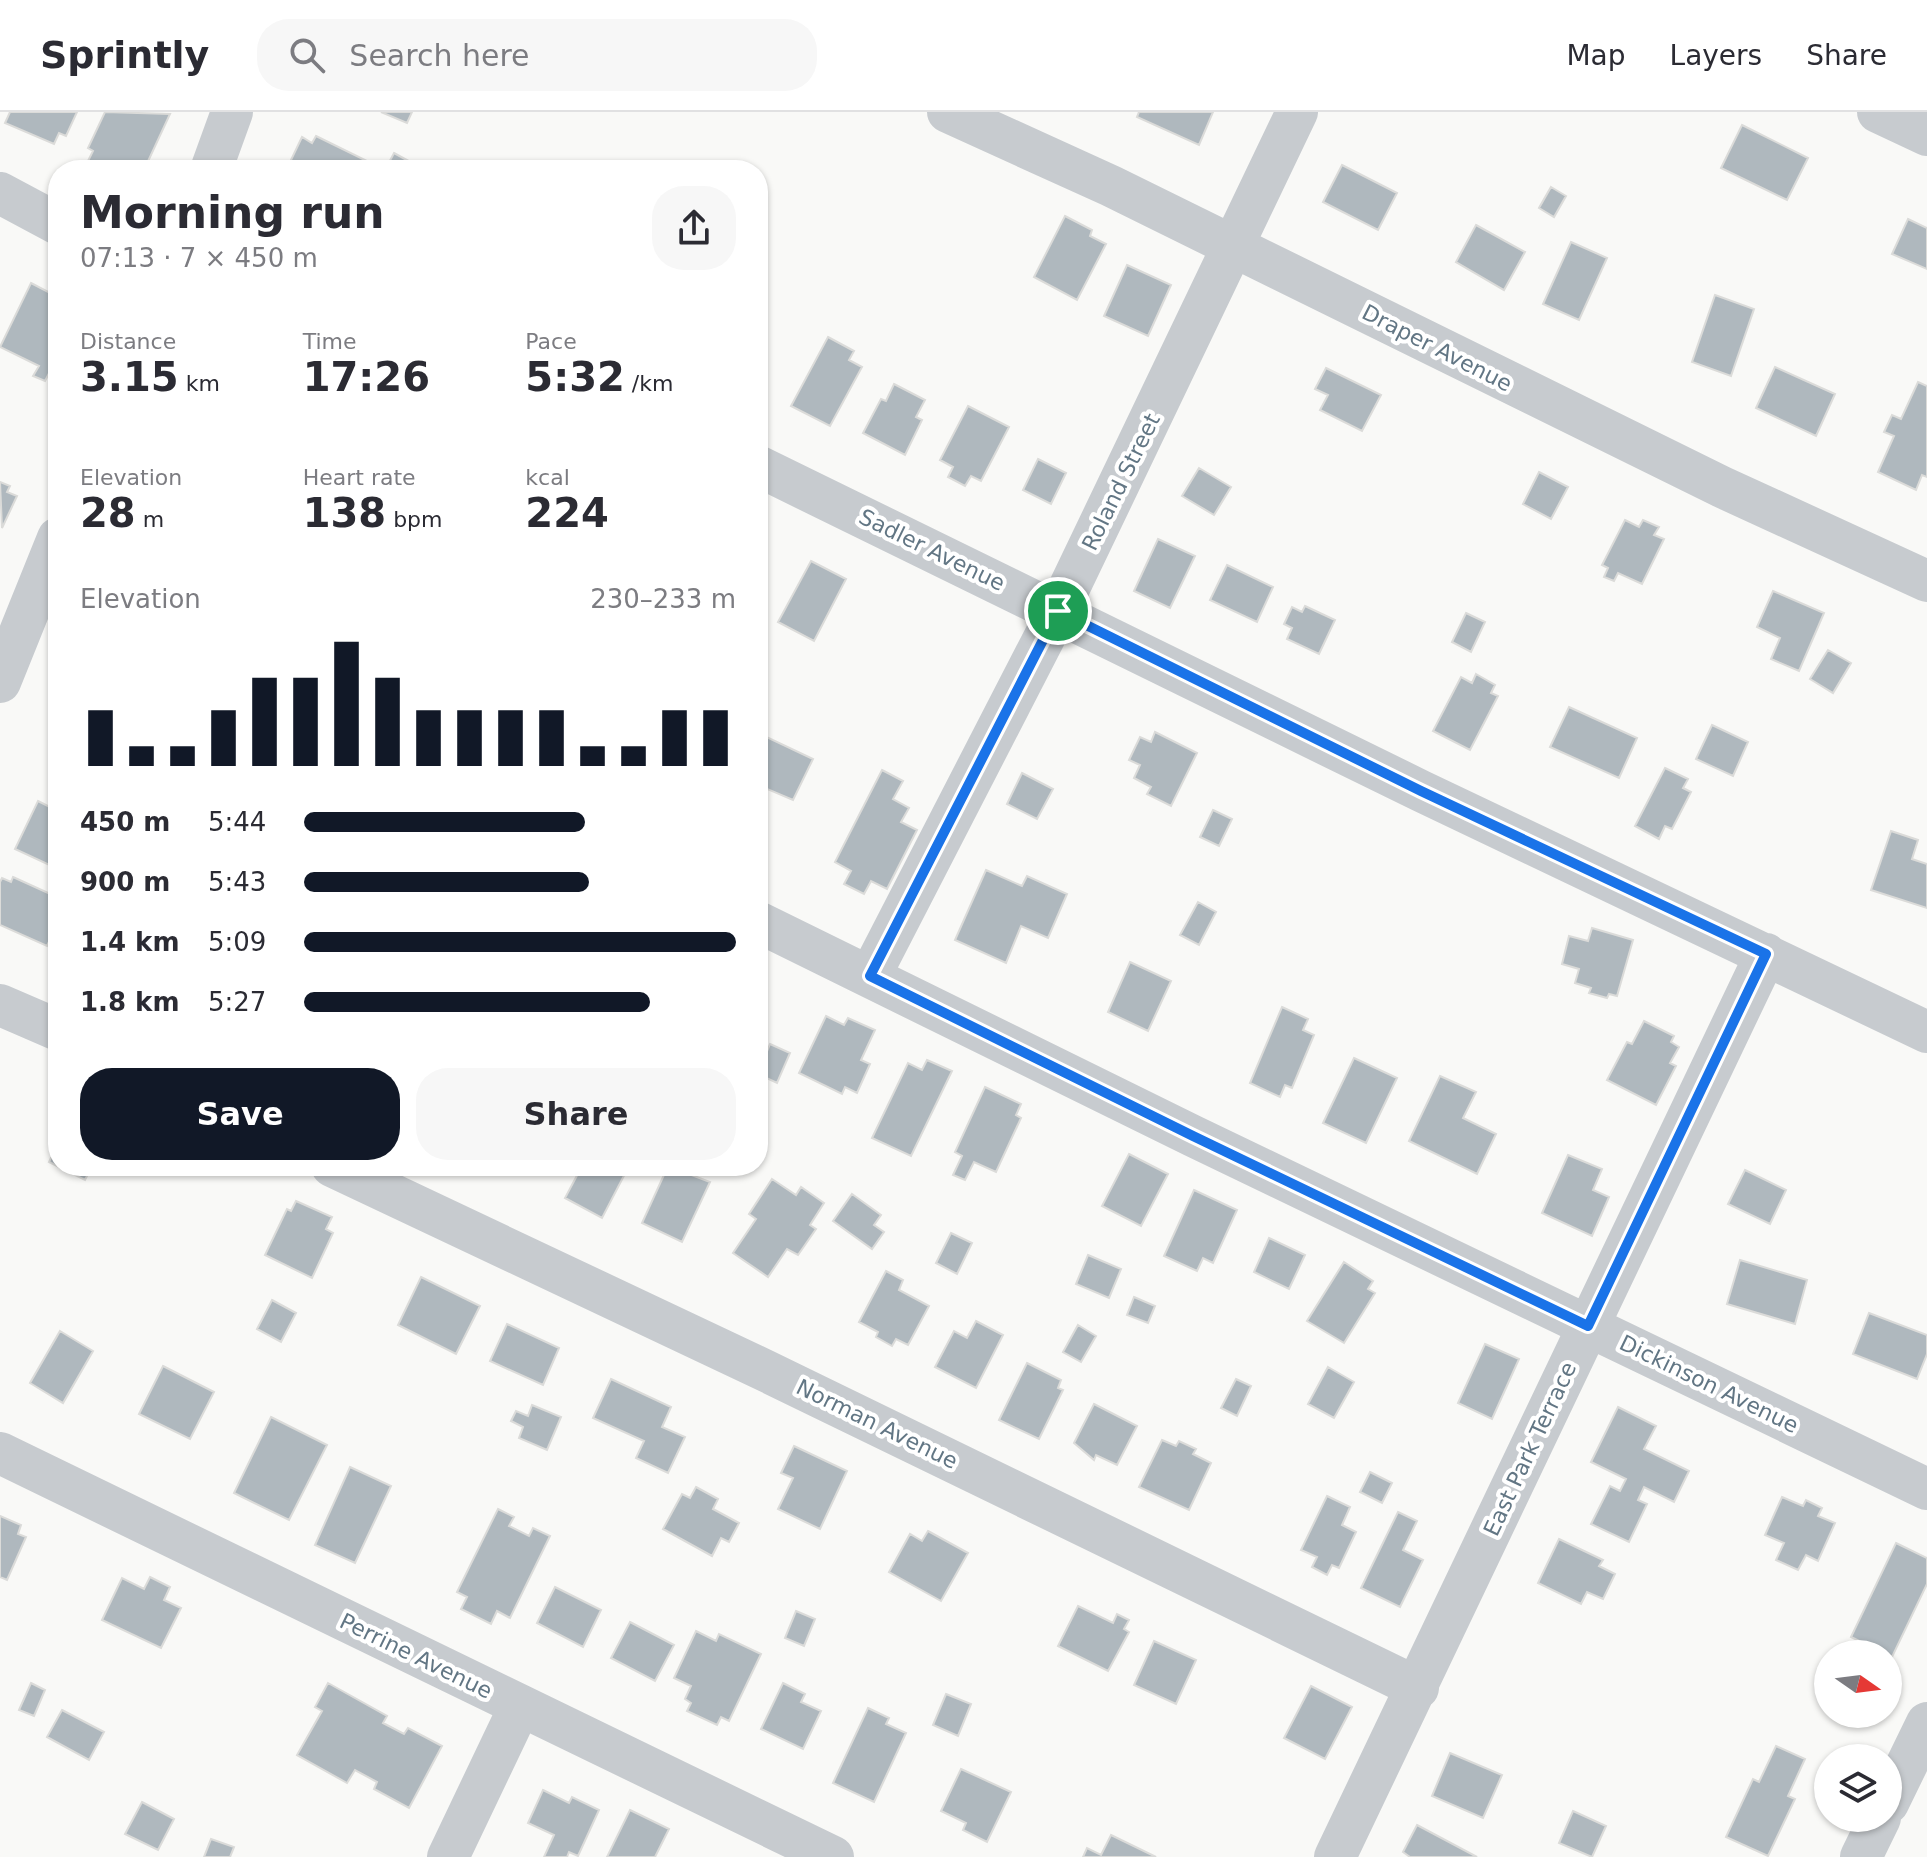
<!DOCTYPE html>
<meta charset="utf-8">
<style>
:root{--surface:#fff;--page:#f7f7f7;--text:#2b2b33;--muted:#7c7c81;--line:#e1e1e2;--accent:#111827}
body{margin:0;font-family:"DejaVu Sans",sans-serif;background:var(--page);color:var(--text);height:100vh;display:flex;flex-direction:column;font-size:30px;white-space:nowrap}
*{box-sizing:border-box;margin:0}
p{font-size:26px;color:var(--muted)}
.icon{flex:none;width:44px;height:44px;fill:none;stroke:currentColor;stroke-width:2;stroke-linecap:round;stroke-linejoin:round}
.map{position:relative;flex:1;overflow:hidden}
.side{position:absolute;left:48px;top:48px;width:720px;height:1016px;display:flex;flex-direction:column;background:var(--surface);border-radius:32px;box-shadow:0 2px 6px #0004}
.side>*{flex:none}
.needle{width:52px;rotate:104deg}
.fabs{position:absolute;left:1814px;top:1528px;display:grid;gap:16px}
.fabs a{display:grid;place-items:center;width:88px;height:88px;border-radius:50%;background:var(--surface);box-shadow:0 2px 6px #0004;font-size:40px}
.pin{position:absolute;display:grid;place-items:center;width:68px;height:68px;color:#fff;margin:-34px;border:4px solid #fff;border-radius:50%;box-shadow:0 2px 8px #0007}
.round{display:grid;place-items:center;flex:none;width:84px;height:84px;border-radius:32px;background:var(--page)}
.overview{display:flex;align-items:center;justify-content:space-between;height:136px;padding:0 32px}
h1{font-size:44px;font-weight:800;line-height:60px}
.figures{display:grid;grid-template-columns:repeat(3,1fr);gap:12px;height:136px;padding:8px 32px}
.figures div{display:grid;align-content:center}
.figures b{font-size:40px;font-weight:800}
.figures small{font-size:22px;font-weight:400}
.figures p{font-size:22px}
.chart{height:224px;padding:16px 32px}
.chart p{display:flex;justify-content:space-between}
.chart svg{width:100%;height:144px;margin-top:8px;stroke:var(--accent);stroke-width:6}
.cta{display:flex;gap:16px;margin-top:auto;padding:16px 32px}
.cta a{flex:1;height:92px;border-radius:32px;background:var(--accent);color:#fff;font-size:32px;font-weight:800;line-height:92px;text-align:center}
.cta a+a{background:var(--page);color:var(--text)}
ul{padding:0 32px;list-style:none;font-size:26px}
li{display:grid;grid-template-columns:128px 96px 1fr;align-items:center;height:60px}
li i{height:20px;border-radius:10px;background:var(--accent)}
header{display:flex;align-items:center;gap:48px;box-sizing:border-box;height:112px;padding:0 40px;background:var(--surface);border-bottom:2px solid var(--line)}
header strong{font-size:38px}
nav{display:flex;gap:44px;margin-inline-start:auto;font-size:28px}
.search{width:560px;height:72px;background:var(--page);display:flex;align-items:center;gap:20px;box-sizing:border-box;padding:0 28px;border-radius:32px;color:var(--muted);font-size:30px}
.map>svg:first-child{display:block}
.building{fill:#afb8be;stroke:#dbdbd9;stroke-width:2}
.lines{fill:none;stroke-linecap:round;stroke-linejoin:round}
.minor{stroke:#c7cbcf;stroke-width:42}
.route-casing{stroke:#fff;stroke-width:16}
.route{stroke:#1a73e8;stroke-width:10}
.labels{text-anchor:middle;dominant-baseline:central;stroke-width:8;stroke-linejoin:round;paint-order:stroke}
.street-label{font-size:22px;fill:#627684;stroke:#fff}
</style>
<header>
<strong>Sprintly</strong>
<div class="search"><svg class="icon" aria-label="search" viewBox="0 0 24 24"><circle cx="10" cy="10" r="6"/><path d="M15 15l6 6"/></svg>Search here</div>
<nav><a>Map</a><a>Layers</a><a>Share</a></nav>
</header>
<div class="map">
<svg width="1927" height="1745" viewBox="0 0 1927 1745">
<rect width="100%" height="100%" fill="#f9f9f7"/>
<path class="building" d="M10 0H77L66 24 59 21 54 32 5 11Z
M105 0 170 2 144 58H109L88 49 93 39 88 36Z
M381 0H412L407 11Z
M1139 0H1213L1199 33 1137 5Z
M1742 13 1808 46 1787 88 1721 56Z
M316 24 369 50 366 58H305L290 50 302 25 312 31Z
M394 41 425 58H385Z
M1342 53 1397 81 1378 118 1323 90Z
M1551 75 1566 84 1554 105 1539 96Z
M1065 104 1092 118 1090 124 1106 132 1077 188 1034 165Z
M1908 107 1927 116V157L1892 142Z
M1476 113 1525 140 1504 178 1456 150Z
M1571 130 1607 146 1579 208 1543 192Z
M1127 153 1171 173 1148 224 1104 204Z
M31 171 58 185V244L45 269 33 264 39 254 0 235Z
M1715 183 1754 197 1731 264 1692 250Z
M828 225 854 239 849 248 862 255 830 314 791 294Z
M1775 255 1835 282 1816 324 1756 296Z
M1326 256 1381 283 1362 319 1320 298 1328 283 1315 277Z
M1918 270 1927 274V365L1922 363 1916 378 1878 360 1894 324 1884 320 1892 303 1901 307Z
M894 272 925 288 916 305 922 308 905 343 863 321 881 287 886 289Z
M968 294 1009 315 981 369 971 364 965 374 948 365 953 355 940 348Z
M1038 347 1066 361 1051 392 1023 378Z
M1199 356 1231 375 1214 403 1182 384Z
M1539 360 1568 375 1551 407 1523 392Z
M0 370 10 374 7 380 17 384 2 416Z
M1625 408 1639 415 1643 408 1659 415 1654 423 1664 427 1642 472 1618 461 1614 469 1604 465 1608 456 1602 453Z
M1158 427 1195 444 1170 496 1134 479Z
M811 449 846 467 814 529 778 510Z
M1227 453 1273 475 1257 510 1210 488Z
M1773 479 1824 501 1799 559 1771 547 1780 526 1757 515Z
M1305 494 1335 508 1319 542 1287 527 1292 516 1284 512 1292 495 1302 500Z
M1466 501 1485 510 1471 540 1452 530Z
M1828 538 1851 551 1833 581 1810 567Z
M1476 562 1495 573 1491 581 1498 584 1470 638 1433 619 1461 565 1472 571Z
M1569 595 1637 626 1619 666 1550 635Z
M1712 613 1748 630 1733 664 1696 647Z
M1155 620 1197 641 1171 694 1147 682 1151 675 1134 666 1140 653 1129 648 1140 625 1151 630Z
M758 621 813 647 793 688 758 673Z
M1665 656 1688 667 1683 676 1691 680 1672 717 1665 714 1659 727 1635 714Z
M882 658 903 669 893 687 909 696 901 710 917 718 887 777 871 769 864 782 844 772 851 759 835 750Z
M1022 661 1053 677 1037 707 1007 692Z
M38 689 58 699V757L15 737Z
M1213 698 1232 707 1219 734 1200 725Z
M1891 719 1918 728 1912 747 1927 752V796L1871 778Z
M986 758 1022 774 1027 764 1067 782 1048 826 1021 814 1006 851 955 828Z
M13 765 57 785 54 791 58 792V810L47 834 0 813V770L2 766 11 770Z
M1198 790 1216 800 1199 833 1180 823Z
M1592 816 1633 828 1617 884 1609 882 1607 886 1589 881 1591 876 1575 871 1579 857 1562 852 1569 824 1588 829Z
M1130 850 1171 869 1148 919 1108 900Z
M1282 895 1308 907 1303 918 1314 923 1292 976 1285 973 1280 985 1250 971Z
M826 904 844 913 848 906 875 918 861 948 870 952 857 981 845 975 842 982 799 961Z
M1644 909 1674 924 1671 930 1679 935 1670 951 1676 954 1656 993 1607 968 1627 930 1632 932Z
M770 932 790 941 777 971 758 962Z
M1354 946 1397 966 1366 1031 1323 1011Z
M927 948 952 959 911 1044 872 1026 908 951 922 958Z
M1440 964 1476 980 1463 1006 1496 1022 1477 1062 1409 1029Z
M985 975 1021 992 1016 1003 1021 1006 996 1060 974 1050 965 1068 953 1063 962 1044 955 1040Z
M58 1031V1054H92L85 1068 49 1050Z
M1129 1042 1168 1062 1141 1114 1102 1094Z
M1568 1043 1602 1057 1593 1078 1609 1085 1592 1124 1542 1101Z
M582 1054H629L602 1106 565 1086Z
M668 1054 710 1070 682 1130 642 1111Z
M1745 1058 1786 1078 1770 1112 1728 1092Z
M772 1067 796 1083 801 1075 824 1091 810 1113 816 1117 798 1143 787 1137 768 1165 733 1141 756 1107 749 1102Z
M1194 1078 1237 1098 1213 1151 1203 1146 1197 1159 1164 1144Z
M852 1082 881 1103 874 1113 884 1120 872 1137 833 1109Z
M296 1089 332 1105 326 1117 333 1121 312 1166 265 1143 287 1097 291 1099Z
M951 1121 972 1131 957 1162 936 1151Z
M1269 1126 1305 1143 1289 1177 1254 1160Z
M1088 1143 1121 1157 1109 1186 1076 1172Z
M1740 1148 1807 1168 1795 1212 1727 1192Z
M1344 1150 1373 1169 1368 1177 1375 1181 1344 1231 1307 1209Z
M886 1159 903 1168 899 1178 929 1194 908 1233 896 1227 892 1234 876 1225 878 1220 859 1210Z
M421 1165 480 1194 456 1242 398 1213Z
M1134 1185 1155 1194 1148 1211 1127 1203Z
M272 1188 296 1201 281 1230 257 1217Z
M1869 1201 1927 1223V1242L1917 1267 1853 1242Z
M976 1209 1003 1223 976 1276 935 1255 954 1219 967 1226Z
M507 1212 559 1236 543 1273 490 1249Z
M1078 1213 1096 1224 1081 1250 1063 1240Z
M60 1219 93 1239 63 1291 30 1271Z
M1485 1232 1519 1247 1492 1307 1458 1291Z
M1027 1251 1061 1268 1058 1276 1063 1278 1039 1327 999 1308Z
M163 1254 214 1280 190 1327 139 1302Z
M1328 1255 1354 1270 1334 1306 1308 1292Z
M611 1267 671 1295 662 1315 685 1325 668 1361 636 1346 644 1329 593 1306Z
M1236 1267 1251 1274 1237 1304 1221 1296Z
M1094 1292 1137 1314 1117 1353 1096 1343 1094 1348 1074 1331Z
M532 1293 561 1305 547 1338 519 1326 523 1315 511 1309 516 1299 528 1304Z
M1618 1295 1656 1314 1644 1337 1689 1359 1674 1390 1644 1375 1638 1388 1647 1392 1629 1430 1591 1412 1610 1374 1620 1379 1626 1367 1591 1350Z
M271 1305 327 1333 289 1408 234 1381Z
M1162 1328 1176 1334 1179 1329 1196 1337 1193 1342 1211 1351 1189 1398 1139 1375Z
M794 1334 847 1359 820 1417 778 1397 793 1366 781 1361Z
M350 1355 391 1374 355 1451 315 1433Z
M1370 1360 1392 1371 1382 1391 1360 1380Z
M696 1375 718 1387 713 1397 739 1411 729 1430 721 1426 712 1444 663 1417 682 1382 690 1386Z
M1327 1384 1350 1395 1342 1413 1356 1420 1339 1456 1332 1453 1327 1463 1312 1455 1317 1445 1301 1438Z
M1782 1385 1803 1394 1806 1388 1822 1396 1818 1404 1835 1411 1818 1449 1806 1443 1798 1458 1776 1448 1784 1431 1765 1423Z
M498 1397 514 1405 509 1414 529 1424 533 1416 550 1424 510 1506 497 1499 491 1512 461 1497 467 1485 457 1480Z
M1398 1400 1417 1409 1403 1438 1423 1448 1400 1495 1361 1476Z
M0 1404 21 1413 18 1422 26 1425 7 1468 0 1465Z
M928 1419 968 1441 941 1489 889 1460 910 1422 922 1429Z
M1559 1427 1603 1448 1599 1454 1615 1462 1603 1487 1587 1480 1581 1492 1538 1471Z
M1896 1431 1927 1446V1472L1892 1545 1851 1525Z
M150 1465 170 1475 164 1488 181 1496 161 1536 102 1508 122 1466 144 1477Z
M555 1475 601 1498 583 1535 537 1511Z
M1078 1494 1113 1511 1117 1502 1129 1508 1124 1517 1129 1520 1108 1559 1058 1534Z
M796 1499 815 1507 804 1534 785 1526Z
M630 1510 674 1533 655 1569 611 1546Z
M696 1519 716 1529 719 1522 761 1542 729 1609 721 1605 717 1613 687 1599 691 1591 685 1587 691 1574 674 1566Z
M1154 1529 1196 1548 1176 1592 1134 1573Z
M31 1571 45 1578 34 1604 19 1598Z
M328 1571 387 1604 383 1611 404 1622 408 1616 442 1634 409 1696 374 1677 377 1670 355 1658 347 1671 297 1643 322 1599 315 1595Z
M783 1571 805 1582 801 1590 821 1599 803 1637 761 1617Z
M1311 1574 1352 1595 1325 1647 1284 1626Z
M946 1582 971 1592 958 1624 933 1613Z
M868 1596 889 1606 886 1612 906 1621 874 1690 833 1671Z
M62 1598 104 1620 89 1648 47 1625Z
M1776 1634 1805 1647 1788 1684 1795 1687 1768 1744 1726 1725 1753 1667 1759 1670Z
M1450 1641 1502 1663 1483 1706 1432 1684Z
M961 1657 1011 1680 987 1730 963 1718 966 1711 941 1699Z
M543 1678 569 1691 572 1685 599 1698 578 1744 569 1740 567 1745H544L554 1723 528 1711Z
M142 1690 174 1707 158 1738 125 1722Z
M630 1698 669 1717 655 1745H607Z
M1573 1699 1606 1714 1592 1745 1559 1731Z
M1417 1713 1477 1745H1410L1403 1740Z
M1111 1723 1156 1745H1083L1087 1736 1101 1743Z
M211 1727 234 1735 230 1745H204Z"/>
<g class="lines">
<path class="minor" d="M948 0 1111 74 1722 375 1927 469
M1878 0 1927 23
M211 58 232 0
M0 81 58 112
M758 354 1421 679 1927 920
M0 570 58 426
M758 810 1193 1024 1927 1377
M870 864 1058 499 1297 0
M0 893 58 918
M332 1054 764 1258 1418 1576
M0 1341 833 1745
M1888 1691 1927 1611
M448 1745 520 1594
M1335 1745 1766 842
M1861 1745 1880 1706"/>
</g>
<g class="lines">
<defs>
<path id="route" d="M1058 499 1421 679 1766 842 1588 1214 1193 1024 870 864Z"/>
</defs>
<use href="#route" class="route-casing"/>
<use href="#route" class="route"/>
</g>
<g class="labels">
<g class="street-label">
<text transform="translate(1437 236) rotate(27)">Draper Avenue</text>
<text transform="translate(1121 370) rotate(-64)">Roland Street</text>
<text transform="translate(932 438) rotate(26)">Sadler Avenue</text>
<text transform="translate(1709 1272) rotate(26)">Dickinson Avenue</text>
<text transform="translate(877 1312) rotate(26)">Norman Avenue</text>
<text transform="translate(1530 1337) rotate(-65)">East Park Terrace</text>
<text transform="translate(416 1544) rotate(26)">Perrine Avenue</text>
</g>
</g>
</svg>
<div class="fabs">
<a><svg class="needle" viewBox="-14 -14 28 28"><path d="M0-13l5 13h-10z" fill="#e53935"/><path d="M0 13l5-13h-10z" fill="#7c7c81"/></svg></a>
<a><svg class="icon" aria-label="layers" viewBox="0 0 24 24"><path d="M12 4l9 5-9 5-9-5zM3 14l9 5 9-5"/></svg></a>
</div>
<div class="pin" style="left:1058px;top:499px;background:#1e9e55"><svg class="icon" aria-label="arrive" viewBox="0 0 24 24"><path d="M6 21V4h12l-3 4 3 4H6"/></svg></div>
<section class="side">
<div class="overview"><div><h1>Morning run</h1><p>07:13 · 7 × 450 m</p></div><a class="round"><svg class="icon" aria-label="share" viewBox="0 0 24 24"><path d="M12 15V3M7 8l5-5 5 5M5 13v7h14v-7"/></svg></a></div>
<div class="figures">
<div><p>Distance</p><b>3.15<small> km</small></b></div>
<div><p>Time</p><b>17:26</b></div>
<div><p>Pace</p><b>5:32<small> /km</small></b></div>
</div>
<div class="figures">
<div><p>Elevation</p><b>28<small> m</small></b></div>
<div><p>Heart rate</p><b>138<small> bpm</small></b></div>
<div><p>kcal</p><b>224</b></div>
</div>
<div class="chart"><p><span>Elevation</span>230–233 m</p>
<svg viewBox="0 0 160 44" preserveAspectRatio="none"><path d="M5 44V27M15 44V38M25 44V38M35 44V27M45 44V17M55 44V17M65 44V6M75 44V17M85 44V27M95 44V27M105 44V27M115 44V27M125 44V38M135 44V38M145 44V27M155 44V27"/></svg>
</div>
<ul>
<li><b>450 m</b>5:44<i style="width:65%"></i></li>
<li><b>900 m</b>5:43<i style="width:66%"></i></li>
<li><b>1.4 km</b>5:09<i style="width:100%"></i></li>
<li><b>1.8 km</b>5:27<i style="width:80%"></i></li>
</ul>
<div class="cta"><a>Save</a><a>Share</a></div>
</section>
</div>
